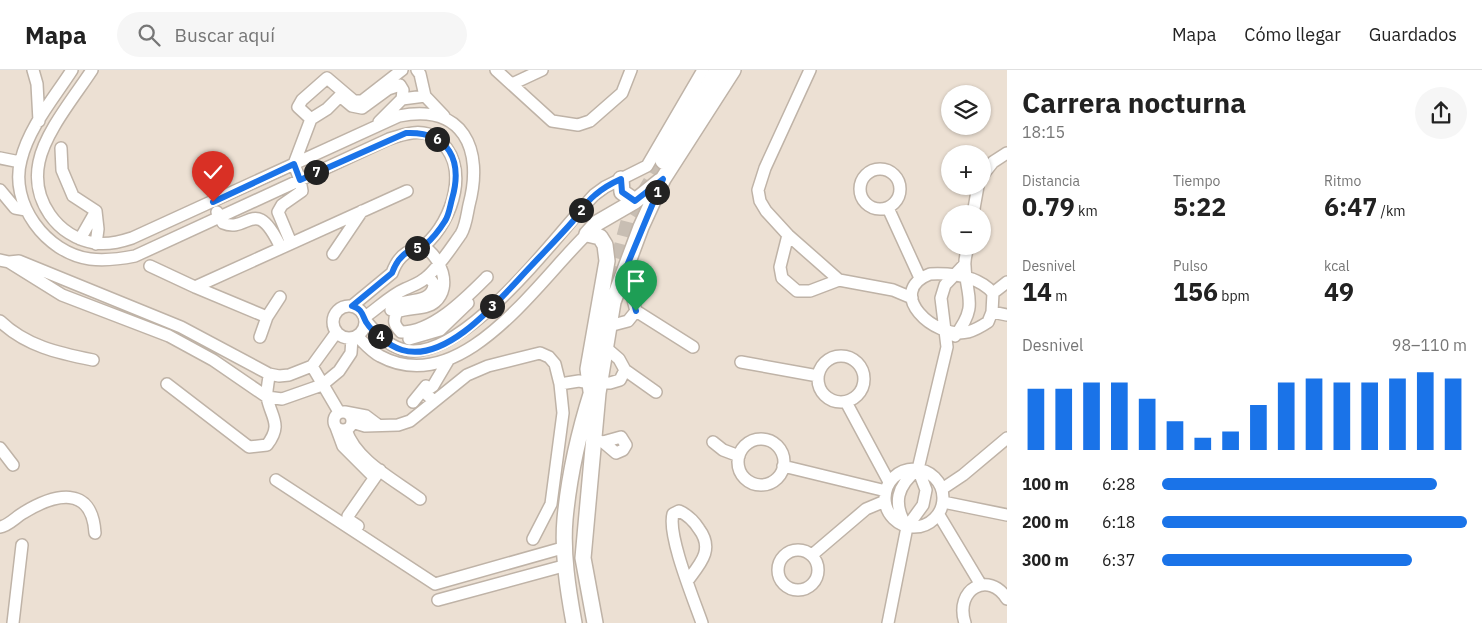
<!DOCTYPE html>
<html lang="es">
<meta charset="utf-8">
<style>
:root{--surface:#fff;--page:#f6f6f6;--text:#222;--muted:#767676;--line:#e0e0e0;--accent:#1a73e8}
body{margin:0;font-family:"IBM Plex Sans",sans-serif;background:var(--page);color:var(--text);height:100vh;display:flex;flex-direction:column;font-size:19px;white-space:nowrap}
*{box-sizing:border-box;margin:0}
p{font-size:16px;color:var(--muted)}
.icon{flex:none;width:28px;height:28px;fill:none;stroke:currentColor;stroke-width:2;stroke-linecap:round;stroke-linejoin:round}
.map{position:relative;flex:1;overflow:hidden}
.sheet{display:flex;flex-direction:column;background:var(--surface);width:475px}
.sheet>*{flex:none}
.controls{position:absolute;left:941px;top:15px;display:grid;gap:10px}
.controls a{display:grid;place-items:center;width:50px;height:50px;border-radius:50%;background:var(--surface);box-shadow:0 1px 4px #0004;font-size:25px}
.pin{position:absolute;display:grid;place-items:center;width:42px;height:42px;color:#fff;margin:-51px -21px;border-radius:50% 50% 50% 0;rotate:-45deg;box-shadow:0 0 5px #0007}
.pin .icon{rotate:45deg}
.km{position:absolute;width:25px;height:25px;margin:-12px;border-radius:50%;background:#222;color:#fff;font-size:14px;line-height:25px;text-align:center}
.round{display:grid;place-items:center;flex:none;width:52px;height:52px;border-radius:26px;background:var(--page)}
.overview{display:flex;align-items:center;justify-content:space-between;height:85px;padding:0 15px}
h1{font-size:28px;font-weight:800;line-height:38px}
.metrics{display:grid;grid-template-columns:repeat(3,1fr);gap:8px;height:85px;padding:5px 15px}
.metrics div{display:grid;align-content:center}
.metrics b{font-size:25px;font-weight:800}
.metrics small{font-size:14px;font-weight:400}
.metrics p{font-size:14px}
.chart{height:140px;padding:10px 15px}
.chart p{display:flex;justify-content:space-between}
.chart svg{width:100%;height:90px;margin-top:5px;stroke:var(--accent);stroke-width:6}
ul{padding:0 15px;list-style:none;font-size:16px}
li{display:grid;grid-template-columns:80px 60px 1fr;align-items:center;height:38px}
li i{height:12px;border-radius:6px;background:var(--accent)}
header{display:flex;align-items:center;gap:30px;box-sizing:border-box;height:70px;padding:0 25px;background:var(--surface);border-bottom:1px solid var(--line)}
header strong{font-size:24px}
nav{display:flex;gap:28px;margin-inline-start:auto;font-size:18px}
.search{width:350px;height:45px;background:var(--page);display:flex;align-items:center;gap:12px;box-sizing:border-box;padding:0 18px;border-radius:28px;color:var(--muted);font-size:19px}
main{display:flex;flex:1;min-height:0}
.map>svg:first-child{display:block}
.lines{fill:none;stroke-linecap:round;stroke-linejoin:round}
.major-tunnel{stroke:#c8beb3;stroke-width:15;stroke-dasharray:15 8;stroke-linecap:butt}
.minor-casing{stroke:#bfb3a7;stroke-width:14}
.major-casing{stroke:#bfb3a7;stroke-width:18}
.minor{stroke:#fff;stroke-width:11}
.major{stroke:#fff;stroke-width:15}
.route-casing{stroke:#fff;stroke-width:10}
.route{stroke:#1a73e8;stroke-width:6}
</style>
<header>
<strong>Mapa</strong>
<div class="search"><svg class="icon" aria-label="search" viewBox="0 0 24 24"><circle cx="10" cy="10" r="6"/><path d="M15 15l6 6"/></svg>Buscar aquí</div>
<nav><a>Mapa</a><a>Cómo llegar</a><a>Guardados</a></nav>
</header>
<main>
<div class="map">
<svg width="1007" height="553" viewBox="0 0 1007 553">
<rect width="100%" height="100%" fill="#ece0d3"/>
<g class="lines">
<path class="major-tunnel" d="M606 233 629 148 661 94"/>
<defs>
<path id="minor" d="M33 0 37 14 39 51
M72 0C54 28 29 57 21 90 9 133 46 183 90 189 106 191 120 189 135 186L389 69C404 64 422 58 436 68 472 93 453 151 425 175 422 178 418 178 415 179 403 182 396 192 392 203L352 236
M92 0C75 26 45 62 39 92 31 130 57 167 95 173 108 175 120 172 132 168L399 46C463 33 484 79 469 135 467 144 466 156 461 164 451 178 441 194 428 206 421 213 414 215 405 219 391 225 378 238 365 247
M402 0 362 31H354L327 8 302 30 298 37 311 49 327 39 340 26 352 36 362 38 388 19 400 15 403 20 402 29
M417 0 420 4 425 26 444 46
M496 0 552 51 578 55 590 51 622 23 631 0
M810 0 765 98 758 120 760 131 766 141 788 165 839 210 893 220 912 228
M512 14 542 0
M379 52 402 29 425 26
M61 78 62 100 73 126 96 141 98 159 96 174
M0 88 20 92
M860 119a20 20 0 1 1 40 0a20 20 0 1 1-40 0Z
M982 106 993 92 1007 83
M0 120 15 138 26 140
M888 138 920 208
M217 142 223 153C249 164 255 123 281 178
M973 144 978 116
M788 165 780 197 782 208 797 221H810L839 210
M80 169 96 141
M291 173 278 142 282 135 302 121 300 110 294 94 311 49
M424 177C440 187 453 216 435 232 426 240 408 237 397 242 393 251 394 255 401 262 433 262 466 228 487 207
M333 184 362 141
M0 190 9 192 62 225 169 266 213 290 267 327 282 329 322 315 339 301 351 283 352 268
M9 192 19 191 181 257 269 304 279 306 289 305 312 296 336 263
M150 196 195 217 407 121
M930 204C952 203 978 206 993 223L992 242 988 252C982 256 975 260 968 262 934 270 884 222 930 204Z
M195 217 267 247
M993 223 1007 212
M333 252a16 16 0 1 1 32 0a16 16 0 1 1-32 0Z
M391 240 393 235C407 229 433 234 434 214L428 206
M636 241 693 277
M992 242 1007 245
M0 251C26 276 58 283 93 290
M366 251C376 263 386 274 401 279 459 299 558 163 594 125L605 117 647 96 703 0
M609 256 628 251 636 241 631 222 621 210
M357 266C364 273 372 282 380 286 461 330 537 212 587 164
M955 266C979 235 966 227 965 196 964 189 967 182 968 176
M260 267 267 247 280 227
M409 269 440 260 468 233
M818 309a23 23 0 1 1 46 0a23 23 0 1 1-46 0Z
M741 292 818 306
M312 296 339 342
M625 300 656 322
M599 313H610L620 310 625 300 619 289 605 277
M167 314 249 377 267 375C283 354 271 348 267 327 266 320 269 311 269 304
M560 314 579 311 590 313
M434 331 424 322 433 316 449 289
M413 332 426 316
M846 332 889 412
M334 351a9 9 0 1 1 18 0a9 9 0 1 1-18 0Z
M345 342 366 346 378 355
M352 352 365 356 398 355 410 351 467 305 488 296 540 283 549 287 555 294 560 314 563 343 551 434 533 469
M336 357 343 376 374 407
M346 360C356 391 395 410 420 429
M738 392a23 23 0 1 1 46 0a23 23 0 1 1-46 0Z
M593 370 603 372 616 383 623 380 626 375 621 367 603 372
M713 372 723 380 739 386
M0 378 13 395
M783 396 886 421
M885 428a29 29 0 1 1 58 0a29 29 0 1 1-58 0Z
M276 410 435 514 566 477
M942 419 963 405 1007 368
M943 432 1007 445
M939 445 981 515
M358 456 349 450 348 446 380 400
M0 457C8 456 16 447 23 443 54 424 92 414 95 463
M907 457C892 433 897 416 918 399L947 277 941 228 945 215 964 195
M778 500a20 20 0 1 1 40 0a20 20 0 1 1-40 0Z
M812 485 866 439 885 431
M688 510C701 493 714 479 699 459 694 451 688 445 679 441L673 444C667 465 694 530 702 553
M438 530 567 495
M13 553 22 475
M888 553 907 457 923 435 926 420 918 399
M965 553C954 519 989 500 1007 529"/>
<path id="major" d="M663 91 717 0
M621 109 622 122 635 131
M587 164 600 167 605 175 607 191 588 299 591 321
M587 164 597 153 635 131 660 111
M574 553C568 520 562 483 565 449 569 406 579 362 592 321
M595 553 583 488 598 323 613 232 641 157 663 109 733 0"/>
</defs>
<use href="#minor" class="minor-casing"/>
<use href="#major" class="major-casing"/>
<use href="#minor" class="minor"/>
<use href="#major" class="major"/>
</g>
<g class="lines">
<defs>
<path id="route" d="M213 132 294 94 300 110 406 63C449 61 463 91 452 129 450 136 449 145 445 151 440 159 432 169 425 175 422 178 419 178 415 179 403 182 396 192 392 203L352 236C362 239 362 244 366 252 373 263 389 276 402 280 449 294 503 225 531 196 545 181 560 166 573 151 580 142 586 132 595 125 603 118 612 113 621 109L622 122 635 131 663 109 621 210 631 222 636 241"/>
</defs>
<use href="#route" class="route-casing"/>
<use href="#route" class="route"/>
</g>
</svg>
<div class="controls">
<a><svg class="icon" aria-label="layers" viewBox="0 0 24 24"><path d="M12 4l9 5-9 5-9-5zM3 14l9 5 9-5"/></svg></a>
<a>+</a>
<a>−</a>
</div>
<div class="pin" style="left:636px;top:241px;background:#1e9e55"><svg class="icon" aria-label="arrive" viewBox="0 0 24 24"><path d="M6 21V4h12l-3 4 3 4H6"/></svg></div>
<div class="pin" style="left:213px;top:132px;background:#d93025"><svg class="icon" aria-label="check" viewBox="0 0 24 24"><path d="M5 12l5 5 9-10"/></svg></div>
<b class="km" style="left:657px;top:122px">1</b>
<b class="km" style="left:581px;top:140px">2</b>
<b class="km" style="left:492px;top:236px">3</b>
<b class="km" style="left:380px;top:266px">4</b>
<b class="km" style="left:417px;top:178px">5</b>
<b class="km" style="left:437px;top:69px">6</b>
<b class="km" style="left:316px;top:102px">7</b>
</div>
<section class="sheet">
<div class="overview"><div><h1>Carrera nocturna</h1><p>18:15</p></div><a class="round"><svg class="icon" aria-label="share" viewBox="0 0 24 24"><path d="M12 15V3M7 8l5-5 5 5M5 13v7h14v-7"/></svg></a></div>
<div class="metrics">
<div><p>Distancia</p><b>0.79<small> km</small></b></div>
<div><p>Tiempo</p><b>5:22</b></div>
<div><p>Ritmo</p><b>6:47<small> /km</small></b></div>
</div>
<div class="metrics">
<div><p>Desnivel</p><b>14<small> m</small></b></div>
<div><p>Pulso</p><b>156<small> bpm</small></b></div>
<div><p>kcal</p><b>49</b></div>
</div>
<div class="chart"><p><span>Desnivel</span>98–110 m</p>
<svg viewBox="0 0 160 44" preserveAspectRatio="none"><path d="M5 44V14M15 44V14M25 44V11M35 44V11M45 44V19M55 44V30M65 44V38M75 44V35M85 44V22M95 44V11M105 44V9M115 44V11M125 44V11M135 44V9M145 44V6M155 44V9"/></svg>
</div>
<ul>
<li><b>100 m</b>6:28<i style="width:90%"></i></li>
<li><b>200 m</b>6:18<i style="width:100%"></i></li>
<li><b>300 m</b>6:37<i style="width:82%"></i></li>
</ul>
</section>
</main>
